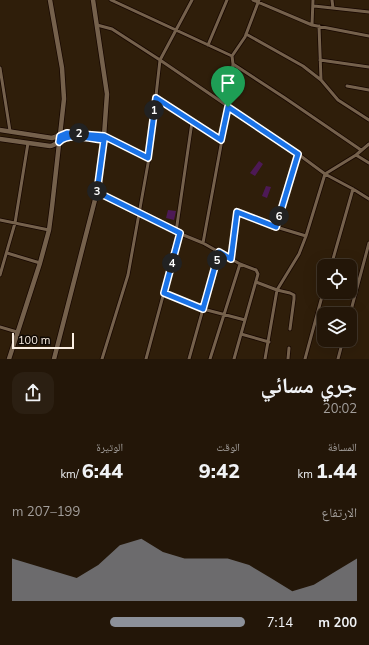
<!DOCTYPE html>
<html lang="ar">
<meta charset="utf-8">
<style>
:root{--surface:#231608;--page:#2b1f12;--text:#f1f3f6;--muted:#a39f9c;--line:#403529;--accent:#8c9099}
body{margin:0;font-family:Mulish,"Noto Naskh Arabic",sans-serif;background:var(--page);color:var(--text);direction:rtl;height:100vh;display:flex;flex-direction:column;font-size:15px;white-space:nowrap}
*{box-sizing:border-box;margin:0}
p{font-size:13px;color:var(--muted)}
.icon{flex:none;width:22px;height:22px;fill:none;stroke:currentColor;stroke-width:2;stroke-linecap:round;stroke-linejoin:round}
.map{position:relative;height:359px;overflow:hidden;direction:ltr}
.sheet{display:flex;flex-direction:column;background:var(--surface);flex:1}
.sheet>*{flex:none}
.fabs{position:absolute;left:317px;top:259px;display:grid;gap:8px}
.fabs a{display:grid;place-items:center;width:40px;height:40px;border-radius:8px;background:var(--surface);box-shadow:0 4px 16px #0002,0 0 0 1px var(--line);font-size:20px}
.scale{position:absolute;left:12px;bottom:10px;width:62px;box-sizing:border-box;padding-left:4px;border:2px solid #fbefe3;border-top:0;font-size:11px;line-height:14px;white-space:nowrap;color:#fbefe3;-webkit-text-stroke:3px #110a04;paint-order:stroke}
.pin{position:absolute;display:grid;place-items:center;width:34px;height:34px;color:#fff;margin:-41px -17px;border-radius:50% 50% 50% 0;rotate:-45deg;box-shadow:0 0 4px #0007}
.pin .icon{rotate:45deg}
.km{position:absolute;width:20px;height:20px;margin:-10px;border-radius:50%;background:#222;color:#fff;font-size:11px;line-height:20px;text-align:center}
.round{display:grid;place-items:center;flex:none;width:42px;height:42px;border-radius:12px;background:var(--page)}
.head{display:flex;align-items:center;justify-content:space-between;height:68px;padding:0 12px}
h1{font-size:22px;font-weight:800;line-height:30px}
.figures{display:grid;grid-template-columns:repeat(3,1fr);gap:6px;height:68px;padding:4px 12px}
.figures div{display:grid;align-content:center}
.figures b{font-size:20px;font-weight:800}
.figures small{font-size:11px;font-weight:400}
.figures p{font-size:11px}
.chart{height:112px;padding:8px 12px}
.chart p{display:flex;justify-content:space-between}
.chart svg{width:100%;height:72px;margin-top:4px;fill:var(--accent);opacity:.7}
ul{padding:0 12px;list-style:none;font-size:13px}
li{display:grid;grid-template-columns:64px 48px 1fr;align-items:center;height:30px}
li i{height:10px;border-radius:5px;background:var(--accent)}
.map>svg:first-child{display:block}
.building{fill:#4d1955}
.lines{fill:none;stroke-linecap:round;stroke-linejoin:round}
.street-casing{stroke:#170700;stroke-width:4.5}
.secondary-casing{stroke:#170700;stroke-width:6}
.street{stroke:#75614c;stroke-width:3}
.secondary{stroke:#75614c;stroke-width:4.5}
.route-casing{stroke:#fff;stroke-width:8}
.route{stroke:#1a73e8;stroke-width:5}
</style>
<div class="map">
<svg width="369" height="359" viewBox="0 0 369 359">
<rect width="100%" height="100%" fill="#2f1e0a"/>
<path class="building" d="M259 161 263 164 255 176 250 173Z
M266 186 271 187 267 198 262 196Z
M168 210 176 211 174 220 166 218Z"/>
<g class="lines">
<defs>
<path id="street" d="M111 0 232 56
M253 0 312 25 369 36
M332 0 333 8
M314 6 369 12
M97 25 112 29 160 60 298 154 325 174 353 189 369 199
M312 25 313 0
M319 26 321 80
M246 34 303 66 321 80 338 100 369 120
M208 45 227 0
M320 60 369 67
M233 64 285 98 361 150
M0 68 10 131
M347 86 369 90
M156 98 221 140
M104 136 149 158
M356 155 369 163
M97 192 176 232 203 243 240 264 256 270 258 274 234 359
M0 220 49 230
M276 227 298 154
M176 232 192 122
M203 243 228 107 233 64 232 56 245 37 259 0
M7 253 40 263
M231 259 237 212 276 227 306 236
M331 266 353 189
M0 275 15 223 28 143
M256 282 277 290 290 293 294 295V299L290 329
M164 293 203 309 245 320
M350 314 369 243
M0 327 17 332
M241 334 269 342
M102 359 128 275 149 158 160 60 192 0
M146 359 180 233
M189 359 219 252
M210 359 240 264
M265 359 277 290 299 254 306 236 325 174 356 155 369 144
M288 359 289 348
M305 359 324 289
M338 359 343 340"/>
<path id="secondary" d="M0 130 52 138 67 133 104 136
M0 139 50 146C57 145 60 139 67 137L104 140
M9 359 40 263 49 230 52 207 64 99 62 68 50 0
M54 359 97 192 104 136 107 94 93 0"/>
</defs>
<use href="#street" class="street-casing"/>
<use href="#secondary" class="secondary-casing"/>
<use href="#street" class="street"/>
<use href="#secondary" class="secondary"/>
</g>
<g class="lines">
<defs>
<path id="route" d="M156 98 221 140 228 107 298 154 276 227 237 212 231 259 219 252 203 309 164 293 180 233 97 192 104 140C92 139 68 132 59 142L60 136 67 133 104 136 148 158Z"/>
</defs>
<use href="#route" class="route-casing"/>
<use href="#route" class="route"/>
</g>
</svg>
<div class="fabs">
<a><svg class="icon" aria-label="locate" viewBox="0 0 24 24"><circle cx="12" cy="12" r="6"/><path d="M12 2v4M12 18v4M2 12h4M18 12h4"/></svg></a>
<a><svg class="icon" aria-label="layers" viewBox="0 0 24 24"><path d="M12 4l9 5-9 5-9-5zM3 14l9 5 9-5"/></svg></a>
</div>
<div class="scale">100 m</div>
<div class="pin" style="left:228px;top:107px;background:#1e9e55"><svg class="icon" aria-label="arrive" viewBox="0 0 24 24"><path d="M6 21V4h12l-3 4 3 4H6"/></svg></div>
<b class="km" style="left:154px;top:110px">1</b>
<b class="km" style="left:79px;top:133px">2</b>
<b class="km" style="left:97px;top:191px">3</b>
<b class="km" style="left:172px;top:263px">4</b>
<b class="km" style="left:217px;top:260px">5</b>
<b class="km" style="left:279px;top:216px">6</b>
</div>
<section class="sheet">
<div class="head"><div><h1>جري مسائي</h1><p>20:02</p></div><a class="round"><svg class="icon" aria-label="share" viewBox="0 0 24 24"><path d="M12 15V3M7 8l5-5 5 5M5 13v7h14v-7"/></svg></a></div>
<div class="figures">
<div><p>المسافة</p><b>1.44<small> km</small></b></div>
<div><p>الوقت</p><b>9:42</b></div>
<div><p>الوتيرة</p><b>6:44<small> /km</small></b></div>
</div>
<div class="chart"><p><span>الارتفاع</span>199–207 m</p>
<svg viewBox="0 0 160 44" preserveAspectRatio="none"><path d="M0 44V18L10 22L20 26L30 30L40 22L50 10L60 6L70 14L80 18L90 18L100 18L110 22L120 30L130 38L140 34L150 26L160 18V44z"/></svg>
</div>
<ul>
<li><b>200 m</b>7:14<i style="width:58%"></i></li>
</ul>
</section>
